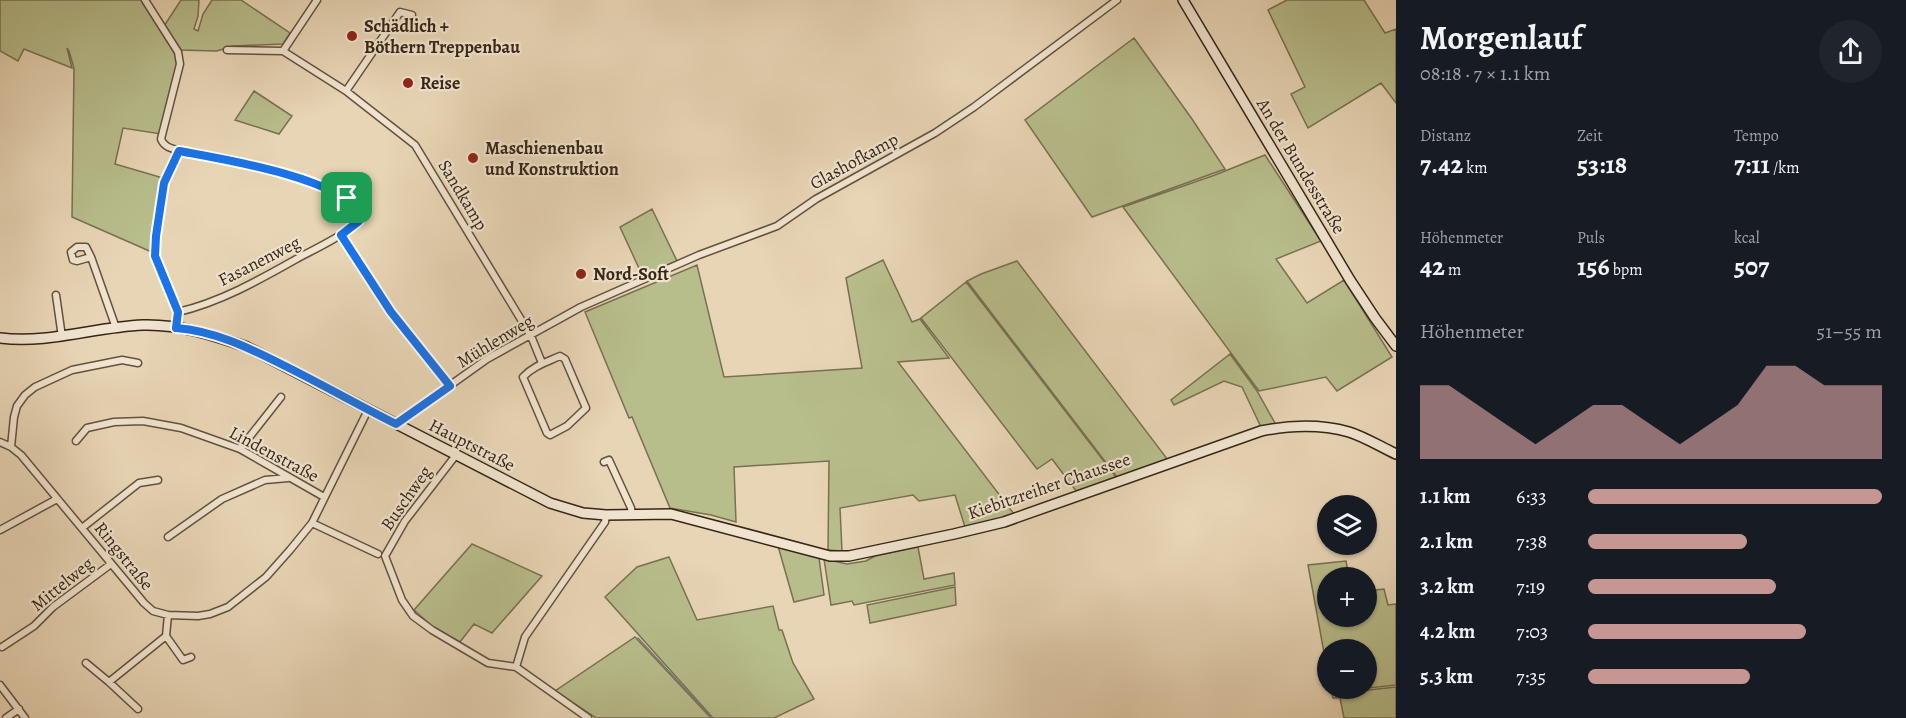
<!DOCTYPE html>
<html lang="de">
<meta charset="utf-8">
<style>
:root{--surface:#171b24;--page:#20242c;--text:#f1f3f6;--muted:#9ea1a6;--accent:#c59692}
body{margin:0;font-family:Alegreya,serif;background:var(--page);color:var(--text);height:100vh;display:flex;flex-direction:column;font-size:22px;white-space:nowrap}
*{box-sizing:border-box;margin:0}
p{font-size:20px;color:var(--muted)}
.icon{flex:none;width:33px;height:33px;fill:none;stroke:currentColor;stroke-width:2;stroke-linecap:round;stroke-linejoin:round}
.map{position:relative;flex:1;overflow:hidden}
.side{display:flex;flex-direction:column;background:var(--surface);width:510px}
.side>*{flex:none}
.controls{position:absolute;left:1317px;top:495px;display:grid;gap:12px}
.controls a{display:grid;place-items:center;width:60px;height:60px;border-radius:50%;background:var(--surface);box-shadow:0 2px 4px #0004;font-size:30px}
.pin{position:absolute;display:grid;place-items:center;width:51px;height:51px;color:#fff;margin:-26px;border-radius:12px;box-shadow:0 3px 9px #0006}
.round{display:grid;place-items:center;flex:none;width:63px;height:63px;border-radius:32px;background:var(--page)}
.overview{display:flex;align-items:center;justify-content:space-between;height:102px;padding:0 24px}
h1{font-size:33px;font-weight:700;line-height:45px}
.metrics{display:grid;grid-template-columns:repeat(3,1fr);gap:9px;height:102px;padding:6px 24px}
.metrics div{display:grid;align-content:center}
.metrics b{font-size:26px;font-weight:700}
.metrics small{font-size:16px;font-weight:400}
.metrics p{font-size:16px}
.chart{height:168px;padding:12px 24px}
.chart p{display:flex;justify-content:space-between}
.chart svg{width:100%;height:108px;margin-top:6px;fill:var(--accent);opacity:.7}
ul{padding:0 24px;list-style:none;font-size:20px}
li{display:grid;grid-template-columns:96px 72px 1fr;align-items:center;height:45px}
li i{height:15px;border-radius:8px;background:var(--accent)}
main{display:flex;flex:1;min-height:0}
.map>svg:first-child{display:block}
.green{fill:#b8bd8c;stroke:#787152;stroke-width:1.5}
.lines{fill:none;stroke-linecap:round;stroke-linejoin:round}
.stream{stroke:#727c77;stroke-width:1.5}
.street-casing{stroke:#63513e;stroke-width:9}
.secondary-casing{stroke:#372517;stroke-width:12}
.street{stroke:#f0e4cf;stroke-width:6}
.secondary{stroke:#f0e4cf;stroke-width:9}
.route-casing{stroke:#fff;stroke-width:12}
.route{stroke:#1a73e8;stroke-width:8}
.poi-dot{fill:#8f2418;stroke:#f0e4cf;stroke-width:2}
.labels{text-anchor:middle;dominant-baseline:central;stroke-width:4.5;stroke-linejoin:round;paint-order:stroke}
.poi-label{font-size:18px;font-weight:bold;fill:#372517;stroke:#f0e4cf;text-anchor:start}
.street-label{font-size:18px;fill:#372517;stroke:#f0e4cf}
</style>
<main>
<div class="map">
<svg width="1396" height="718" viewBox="0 0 1396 718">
<rect width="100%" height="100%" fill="#e8d5b5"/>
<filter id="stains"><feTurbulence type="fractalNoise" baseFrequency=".00333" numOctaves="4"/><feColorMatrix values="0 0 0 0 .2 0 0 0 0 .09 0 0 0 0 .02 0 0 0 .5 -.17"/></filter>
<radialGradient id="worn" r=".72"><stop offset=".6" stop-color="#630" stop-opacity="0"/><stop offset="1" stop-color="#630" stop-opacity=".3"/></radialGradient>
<path class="green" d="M0 0H143L176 53 178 64 161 134 123 128 115 164 163 178C155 203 154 227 154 253L72 217 74 68 69 51 67 48 72 68 24 49 18 61 0 51Z
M181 0H199L198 16 194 29 198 31 203 14 212 0H241L290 33 283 44 233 46 217 51 179 50 164 26Z
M1287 0H1364L1385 33 1396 29V103L1381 83 1308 128 1291 94 1305 87 1268 10Z
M1134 38 1192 119 1225 169 1092 217 1025 120Z
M254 91 292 116 279 134 235 120Z
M1265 155 1321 241 1276 259 1307 303 1344 280 1392 357 1337 391 1326 377 1259 391 1123 207 1215 175Z
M652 209 677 261 643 277 620 227Z
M883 260 912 322 920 319 949 358 898 362 1014 514 1002 518 965 527 955 495 919 501 913 495 840 508 842 551 828 550 829 461 734 467 736 522 711 515 670 508 632 417 629 418 585 312 697 265 724 377 862 368 846 278Z
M1017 261 1168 460 1117 477 967 281 981 274Z
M966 282 1116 477 1077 492 1052 459 1037 469 921 318Z
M1230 354 1257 391 1275 423 1261 427 1242 387 1224 381 1174 405 1171 400Z
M472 544 542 576 492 633 474 624 460 642 433 627 414 610Z
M778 546 819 558 824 595 794 602Z
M918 547 924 579 954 573 955 585 854 605 852 601 831 605 824 559 847 564 866 561 875 556Z
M669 557 697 620 773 606 779 630H782L793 663 814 699 774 718H713L605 597 637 567Z
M1346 561 1349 577 1328 578V616H1366L1367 591 1384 589 1388 605 1396 604V685L1332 692 1331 689 1366 688V650H1328L1327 669 1308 565Z
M955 587 956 605 870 623 867 605Z
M635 637 711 718H596L555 691Z
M1396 687V718H1344L1340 698H1333L1332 694Z"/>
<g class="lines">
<path class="stream" d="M638 638 712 718"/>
<defs>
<path id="street" d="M145 0 178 52 180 64 161 139C164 147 171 148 179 151L164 183 156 236 155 256 178 312 176 328
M227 50 283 51 346 91 415 145 531 336 542 363
M283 51 317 0
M346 91 400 12 412 15
M341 235 391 312 450 386
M91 257 86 247H77L71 252 73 260 77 261 91 257 116 328
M56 295 62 337
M178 312C221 302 261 279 300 257 321 246 342 236 359 221L361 213C337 177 222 159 179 151
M560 356 565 359 586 408 567 426 550 435 547 433 523 377C533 366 547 362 560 356Z
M396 424 487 359 581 307 699 255 777 226 816 199 935 133 974 107 1117 0
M76 441 87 428 114 422 143 421 181 428 240 449 324 497
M0 442 11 447 21 455 144 603 153 611 168 615 198 616 210 614 228 607 266 577 290 550 312 523 368 410
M11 447 14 417 17 406 25 395 35 387 72 370 122 360 138 363
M240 449 281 397
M456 455 405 521 385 556 402 600 413 616 432 630 488 663 516 667 588 718
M604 462 609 460 631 508 632 515
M312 523 378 554
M82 528 139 483 158 480
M0 530 57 499
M168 537 222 499 265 480 288 478
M166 636 183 660 191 657
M2 647 34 626 53 607 111 564
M86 663 109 682 166 636 168 615
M516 667 525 637 605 522 606 515
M109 682 138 709
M0 685 25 718
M6 718 19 709"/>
<path id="secondary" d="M1183 0 1350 280 1375 318 1396 346
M0 338C49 344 94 327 143 325 179 324 213 335 247 347L550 503 583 513 606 515 671 514 830 556H849L954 534 1004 522 1261 431C1291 425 1320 424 1349 432 1365 437 1381 447 1396 454"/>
</defs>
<use href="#street" class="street-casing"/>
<use href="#secondary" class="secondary-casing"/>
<use href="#street" class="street"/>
<use href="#secondary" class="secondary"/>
</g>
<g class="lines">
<defs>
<path id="route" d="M179 151C222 159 336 177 361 213L359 221 341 235 391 312 450 386 396 424C360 406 325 386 289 368 253 350 217 331 176 328L178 312 155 256 156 236 164 183Z"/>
</defs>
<use href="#route" class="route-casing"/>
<use href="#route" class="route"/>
</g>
<g class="poi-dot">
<circle cx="352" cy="36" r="6"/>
<circle cx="408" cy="83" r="6"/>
<circle cx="473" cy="158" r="6"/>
<circle cx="581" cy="274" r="6"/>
</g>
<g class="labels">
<g class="poi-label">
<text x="364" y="26">Schädlich +<tspan x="364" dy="21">Böthern Treppenbau</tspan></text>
<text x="420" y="83">Reise</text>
<text x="485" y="148">Maschienenbau<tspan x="485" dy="21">und Konstruktion</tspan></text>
<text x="593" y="274">Nord-Soft</text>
</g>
<g class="street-label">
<text transform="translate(854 161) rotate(-29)">Glashofkamp</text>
<text transform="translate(1301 166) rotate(59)">An der Bundesstraße</text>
<text transform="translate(463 195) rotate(59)">Sandkamp</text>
<text transform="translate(259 261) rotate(-27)">Fasanenweg</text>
<text transform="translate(495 341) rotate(-31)">Mühlenweg</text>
<text transform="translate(472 445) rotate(27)">Hauptstraße</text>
<text transform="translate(274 454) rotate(28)">Lindenstraße</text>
<text transform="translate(1049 486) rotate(-19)">Kiebitzreiher Chaussee</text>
<text transform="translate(406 498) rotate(-55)">Buschweg</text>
<text transform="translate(124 556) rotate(51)">Ringstraße</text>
<text transform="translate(62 584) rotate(-39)">Mittelweg</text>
</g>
</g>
<rect width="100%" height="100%" filter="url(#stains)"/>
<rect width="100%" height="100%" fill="url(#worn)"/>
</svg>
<div class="controls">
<a><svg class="icon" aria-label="layers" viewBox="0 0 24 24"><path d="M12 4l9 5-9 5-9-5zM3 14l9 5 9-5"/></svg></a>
<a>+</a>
<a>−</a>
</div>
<div class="pin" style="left:347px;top:198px;background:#1e9e55"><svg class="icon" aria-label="arrive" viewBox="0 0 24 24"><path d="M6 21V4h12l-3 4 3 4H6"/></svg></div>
</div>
<section class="side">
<div class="overview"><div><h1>Morgenlauf</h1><p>08:18 · 7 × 1.1 km</p></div><a class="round"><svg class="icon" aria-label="share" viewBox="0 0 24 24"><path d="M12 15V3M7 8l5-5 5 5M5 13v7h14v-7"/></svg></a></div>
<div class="metrics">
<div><p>Distanz</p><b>7.42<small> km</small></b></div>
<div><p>Zeit</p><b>53:18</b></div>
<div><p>Tempo</p><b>7:11<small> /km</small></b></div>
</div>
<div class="metrics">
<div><p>Höhenmeter</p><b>42<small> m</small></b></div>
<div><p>Puls</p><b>156<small> bpm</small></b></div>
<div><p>kcal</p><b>507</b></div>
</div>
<div class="chart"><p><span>Höhenmeter</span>51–55 m</p>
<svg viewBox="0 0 160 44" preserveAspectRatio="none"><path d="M0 44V14L10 14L20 22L30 30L40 38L50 30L60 22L70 22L80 30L90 38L100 30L110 22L120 6L130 6L140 14L150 14L160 14V44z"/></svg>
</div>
<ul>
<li><b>1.1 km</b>6:33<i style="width:100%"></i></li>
<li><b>2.1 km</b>7:38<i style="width:54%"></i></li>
<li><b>3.2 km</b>7:19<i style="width:64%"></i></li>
<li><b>4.2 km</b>7:03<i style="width:74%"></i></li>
<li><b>5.3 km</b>7:35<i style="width:55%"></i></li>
</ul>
</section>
</main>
